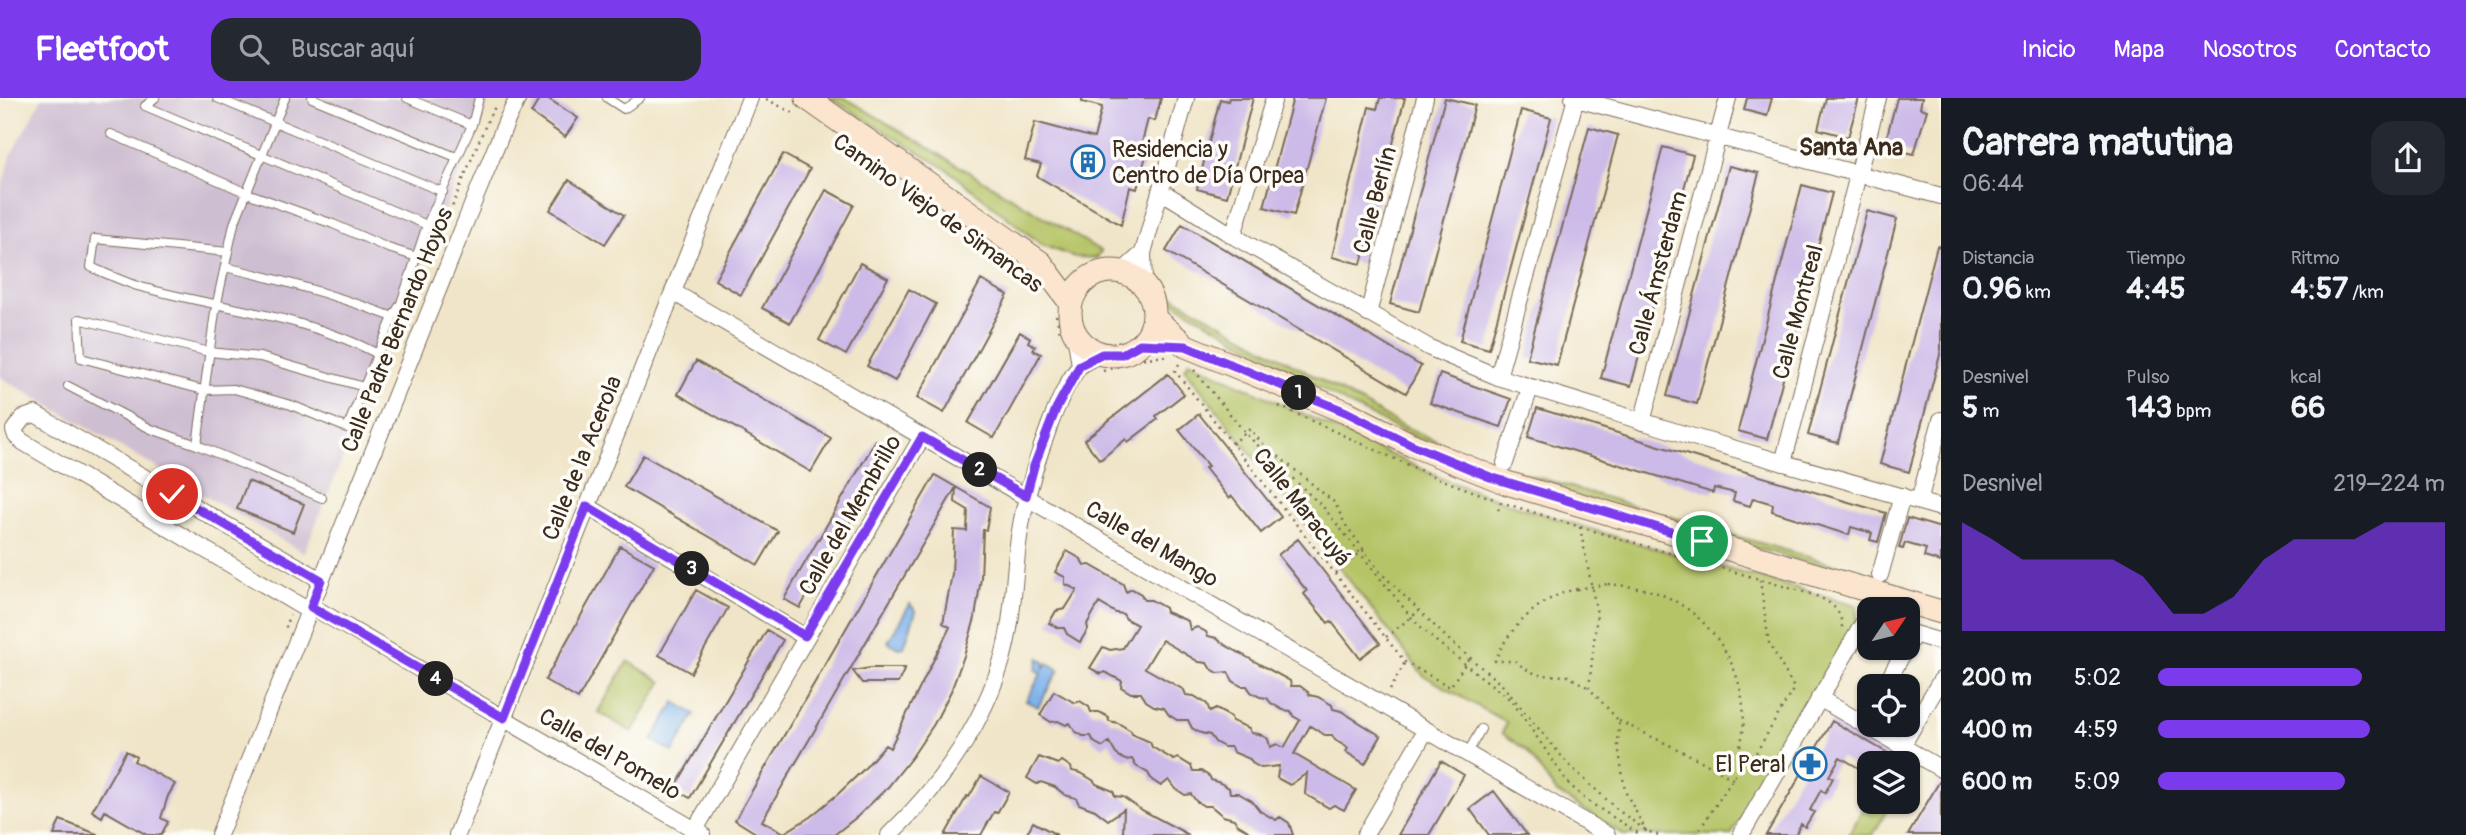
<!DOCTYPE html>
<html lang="es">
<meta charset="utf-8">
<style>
:root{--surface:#171b24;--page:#242831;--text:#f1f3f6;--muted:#9ea1a6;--accent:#7c3aed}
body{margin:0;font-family:Pangolin,sans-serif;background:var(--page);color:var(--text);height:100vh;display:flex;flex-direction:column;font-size:26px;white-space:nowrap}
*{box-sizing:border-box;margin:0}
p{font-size:23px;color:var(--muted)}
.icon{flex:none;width:38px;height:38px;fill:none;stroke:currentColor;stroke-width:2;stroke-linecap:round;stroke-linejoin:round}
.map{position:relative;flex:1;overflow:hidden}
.sheet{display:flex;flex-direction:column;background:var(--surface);width:525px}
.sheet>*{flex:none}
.needle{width:46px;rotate:55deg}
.fabs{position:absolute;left:1857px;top:499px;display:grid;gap:14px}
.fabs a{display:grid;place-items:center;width:63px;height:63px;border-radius:14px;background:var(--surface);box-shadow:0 2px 5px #0004;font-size:35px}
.pin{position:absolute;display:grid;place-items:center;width:60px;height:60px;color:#fff;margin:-30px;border:4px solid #fff;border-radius:50%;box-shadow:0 2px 7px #0007}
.km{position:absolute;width:35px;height:35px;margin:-18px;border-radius:50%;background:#222;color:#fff;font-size:19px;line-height:35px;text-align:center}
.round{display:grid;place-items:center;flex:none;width:74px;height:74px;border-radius:21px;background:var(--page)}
.overview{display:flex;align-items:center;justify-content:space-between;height:119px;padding:0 21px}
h1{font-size:38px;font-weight:700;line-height:52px}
.figures{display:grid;grid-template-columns:repeat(3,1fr);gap:10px;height:119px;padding:7px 21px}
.figures div{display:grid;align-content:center}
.figures b{font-size:30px;font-weight:700}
.figures small{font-size:19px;font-weight:400}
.figures p{font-size:19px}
.chart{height:196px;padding:14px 21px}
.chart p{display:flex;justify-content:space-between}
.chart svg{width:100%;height:126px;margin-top:7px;fill:var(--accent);opacity:.7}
ul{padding:0 21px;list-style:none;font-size:23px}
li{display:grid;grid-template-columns:112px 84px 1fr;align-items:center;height:52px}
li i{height:18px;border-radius:9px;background:var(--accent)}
header{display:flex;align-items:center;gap:42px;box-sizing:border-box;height:98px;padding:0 35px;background:var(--accent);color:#fff}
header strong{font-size:33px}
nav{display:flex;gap:38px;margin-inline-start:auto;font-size:24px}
.search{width:490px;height:63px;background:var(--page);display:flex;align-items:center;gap:18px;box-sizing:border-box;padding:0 24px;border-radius:21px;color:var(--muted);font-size:26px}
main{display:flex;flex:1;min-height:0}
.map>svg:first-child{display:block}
.industrial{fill:#cebed1}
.green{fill:#b6c467;stroke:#787742;stroke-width:2}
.water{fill:#7eb2eb;stroke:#5c6e84;stroke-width:2}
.building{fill:#ccbae8;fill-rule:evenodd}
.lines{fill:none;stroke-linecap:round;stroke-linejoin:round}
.lane-casing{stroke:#7a6b5a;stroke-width:10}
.street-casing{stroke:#7a6b5a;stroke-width:18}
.secondary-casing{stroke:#7a6b5a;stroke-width:25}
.path{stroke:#7a6b5a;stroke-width:2.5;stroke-dasharray:2 5;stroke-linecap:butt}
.lane{stroke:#fff;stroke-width:8}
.street{stroke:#fff;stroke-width:16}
.secondary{stroke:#fce5cf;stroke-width:23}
.path-bridge{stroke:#7a6b5a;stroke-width:2.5;stroke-dasharray:2 5;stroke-linecap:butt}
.route-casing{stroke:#fff;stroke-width:14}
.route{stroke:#7c3aed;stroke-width:9}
.labels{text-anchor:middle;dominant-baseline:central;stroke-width:7;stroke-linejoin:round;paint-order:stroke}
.poi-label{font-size:23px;fill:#3b2a1e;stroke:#fdfcf7;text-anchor:start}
.street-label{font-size:23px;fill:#3b2a1e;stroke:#fdfcf7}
.neighbourhood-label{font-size:24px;font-weight:bold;fill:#3b2a1e;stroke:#fdfcf7}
</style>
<header>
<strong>Fleetfoot</strong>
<div class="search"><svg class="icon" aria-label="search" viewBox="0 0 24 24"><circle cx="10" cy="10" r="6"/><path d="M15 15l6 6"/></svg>Buscar aquí</div>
<nav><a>Inicio</a><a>Mapa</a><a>Nosotros</a><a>Contacto</a></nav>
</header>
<main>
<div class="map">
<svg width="1941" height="737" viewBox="0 0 1941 737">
<rect width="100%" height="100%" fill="#fdfcf7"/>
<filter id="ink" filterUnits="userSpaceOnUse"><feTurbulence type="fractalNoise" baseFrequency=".0143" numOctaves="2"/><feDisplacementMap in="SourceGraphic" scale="14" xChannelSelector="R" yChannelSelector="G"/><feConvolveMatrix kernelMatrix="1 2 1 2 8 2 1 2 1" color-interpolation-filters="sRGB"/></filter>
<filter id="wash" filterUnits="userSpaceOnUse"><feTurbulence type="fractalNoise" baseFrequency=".00686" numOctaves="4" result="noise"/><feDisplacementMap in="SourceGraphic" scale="28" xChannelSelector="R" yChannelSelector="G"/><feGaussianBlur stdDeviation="1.57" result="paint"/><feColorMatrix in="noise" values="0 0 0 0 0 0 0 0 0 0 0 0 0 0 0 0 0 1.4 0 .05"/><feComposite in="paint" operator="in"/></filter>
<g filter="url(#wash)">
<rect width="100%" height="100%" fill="#f0e5c8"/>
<path class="industrial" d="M42 0H490L304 455 0 279V94L12 55Z"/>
<path class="green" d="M830 0H845L1101 153 1097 160 1075 159 1042 147 948 72Z
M1158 190 1399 326 1454 351 1445 354 1351 308 1158 195Z
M1189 263 1445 382 1510 406 1629 443 1856 507 1857 522 1731 737H1624L1556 694 1527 653 1502 635 1507 625 1423 577 1185 271Z
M1516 373 1906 488 1904 493 1523 382Z
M628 563 662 584 632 634 598 614Z
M1869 702 1887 712 1873 737H1848Z"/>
<path class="water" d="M910 506 916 513 904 549 898 550 888 544Z
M1039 560 1045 564 1044 570 1048 565 1059 572 1038 609 1026 603 1041 576 1036 572Z
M675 604 695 616 673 654 652 642Z"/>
<g id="blocks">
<path class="building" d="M540 0H547L578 20 565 39 531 15Z
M1082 0H1161L1155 23 1148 21 1140 52 1147 54 1137 91 1130 89 1121 127 1037 78 1041 66 1025 62 1035 24 1094 40 1102 9 1082 4Z
M1229 0H1253L1227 99 1197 91 1220 1 1228 3Z
M1293 0H1326L1294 117 1264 109Z
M1380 0H1405L1361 166 1332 159 1369 9 1377 11Z
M1445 0 1475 7 1419 214 1390 206Z
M1747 0H1772L1767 18 1744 12Z
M1826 0H1859L1848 39 1818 31Z
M1897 0H1922L1920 10 1927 12 1914 56 1884 49Z
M1521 12 1551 20 1489 251 1460 243Z
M1589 29 1618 37 1557 267 1527 260Z
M1663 49 1693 57 1631 288 1601 280Z
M783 56 810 71 741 197 715 182Z
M1729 68 1759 75 1697 306 1667 298Z
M569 82 624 117 605 146 550 112Z
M1802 87 1832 95 1767 341 1738 333Z
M826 92 854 107 790 225 762 210Z
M1867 113 1897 121 1838 345 1808 337Z
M1182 126 1421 268 1406 295 1166 153Z
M1937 148 1941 149V253L1909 374 1880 366Z
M860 165 888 180 846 257 819 242Z
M981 182 1008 197 944 315 917 300Z
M909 191 936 206 895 283 867 268Z
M1020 234 1030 240 1028 244 1035 248 1033 252 1041 256 994 340 968 325Z
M696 263 831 340 811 374 678 296Z
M1168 276 1184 296 1156 318 1158 321 1128 344 1126 341 1100 362 1084 342Z
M1440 276 1511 301 1501 329 1430 305Z
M1537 310 1695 359 1886 415 1878 444 1870 442 1872 435 1851 429 1849 437 1772 413 1773 406 1753 400 1750 408 1733 403 1735 395 1714 390 1713 395 1528 339Z
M1199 316 1281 419 1261 435 1232 398 1229 400 1205 370 1208 368 1179 332Z
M876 342 892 352 800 510 784 501Z
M643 357 778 433 758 467 624 389Z
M935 377 990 409 986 432H983L981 480 975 520 964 558 951 593 934 626 912 659 888 689 858 718 834 737H759L735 722ZM956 389 955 404 968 412 967 433 954 432 952 476 943 525 950 529 890 650 885 647 864 671 838 696 810 719 784 735 762 723Z
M248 383 304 406 293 434 237 411Z
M1907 420 1941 430V464L1924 459 1926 451 1905 445 1903 451 1899 450Z
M1298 441 1380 545 1360 560 1331 523 1328 525 1304 496 1307 493 1278 457Z
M620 448 654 467 578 601 545 582Z
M1067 453 1081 461 1084 468 1090 467 1123 486 1126 494 1132 491 1141 496 1144 502H1151L1165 510 1166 514 1188 523 1190 532 1197 529 1206 534 1208 538 1216 540 1225 547 1290 583 1291 588H1300L1308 594 1309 597 1318 599 1332 607 1333 611 1341 613 1381 638 1365 666 1346 654 1348 650 1335 642 1332 637H1325L1310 628 1294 656 1356 692 1344 712 1334 707 1329 710 1305 696 1307 675 1290 687 1277 680 1279 668 1261 670 1252 665 1250 661 1233 654 1231 649H1224L1215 644 1210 637 1201 635 1192 630 1188 622H1177L1169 617 1164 610 1154 608 1146 603 1141 595H1131L1121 589 1122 583 1105 574 1101 576 1090 570 1103 549 1110 552 1123 550 1137 527 1126 521 1123 516 1116 515 1099 505 1087 526 1088 531 1080 544 1067 536 1064 530H1059L1049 525 1056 513 1065 511 1077 492 1065 486V479L1055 474ZM1162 542 1199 564 1207 565 1210 570 1218 575 1228 574 1233 583 1241 588H1247L1251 594 1260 599 1267 600 1271 605 1283 612 1291 613 1293 618 1300 622 1284 650 1277 646 1270 649 1268 641 1259 636 1251 635 1249 630 1232 623 1231 619 1216 611 1210 614 1207 606 1194 598 1186 597 1184 592 1145 570Z
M696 492 728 510 691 575 659 557Z
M767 532 783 542 690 700 674 691Z
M870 570H905L898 585H862L853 573Z
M1054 593 1075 605 1080 603 1089 609 1091 614H1099L1108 619 1109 623 1118 625 1131 633 1132 636 1150 644 1152 649 1174 662 1178 660 1191 668 1193 673H1201L1210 679 1211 682 1220 685 1229 690 1230 695H1238L1252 703 1260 713 1276 722 1280 719 1289 725 1293 737H1255L1237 726 1234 721 1223 718 1211 708H1204L1196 703 1191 696 1185 697 1176 691 1169 682 1161 688 1152 682 1148 675 1136 668 1132 661 1125 662 1116 656 1109 644 1103 649 1094 644 1091 638H1083L1075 633 1070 625 1066 627 1058 623 1051 624 1040 617Z
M1832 623 1905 665H1869V676L1840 659 1829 678 1833 680 1825 695 1821 692 1810 712 1814 714 1805 729 1801 726 1795 737H1766Z
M126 653 136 659 134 663 175 686 168 698 161 720 168 724 161 737H147L105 713 102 719 92 713Z
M1039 659 1058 666 1062 663 1071 669 1072 673 1081 675 1094 683 1096 686 1113 693 1115 698 1123 699 1140 711 1189 737H1128L1123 734 1124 711 1108 722 1095 712 1079 706 1076 700 1065 697 1055 689 1041 684 1037 686 1027 680Z
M1441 663 1464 677 1429 737H1398Z
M981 678 1009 694 997 715 994 714 981 737H945L967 698 969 699Z
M1941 681V737H1908Z
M1494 693 1527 737H1489L1470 711Z
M60 722 97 736V737H54Z
M1033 724 1057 737H1026Z"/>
</g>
</g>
<g filter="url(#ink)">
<use href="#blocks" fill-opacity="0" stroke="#7a6b5a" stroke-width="2"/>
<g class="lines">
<defs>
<path id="lane" d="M155 0 145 8 427 127
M217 0 443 94
M285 0 234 126 215 214 197 347 322 400
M312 0 456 59
M407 0 472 27
M607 0 624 11 640 0
M111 36 247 95 333 126 388 150 417 159
M228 154 95 141 91 169C107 176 124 184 141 189 221 211 304 217 378 256
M225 169C282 182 338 198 393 219L347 330 291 307 234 291 203 292 81 260 79 221 209 254 260 259 364 289
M393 219 401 205 427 127 472 27 479 0
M68 288 151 331 197 347
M1467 656 1481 631"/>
<path id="street" d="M1573 0 1941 98
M1169 98 1235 139 1430 250 1498 279 1690 338 1941 410
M1233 138 1274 0
M1122 174 1143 155
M1144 187 1143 155 1186 0
M673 194 1607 737
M1368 216 1425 0
M1075 235 1080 267
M1498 279 1576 0
M1642 324 1728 0
M1505 365 1530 290
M1783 365 1878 0
M1919 403 1941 322
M587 408 805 539
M1880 477 1902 398
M311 508 702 736
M309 513 23 344 16 338 14 332 23 320 35 316 321 482
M1908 547 1914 536 1941 544
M1885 588 1906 550
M1819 600 1941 671
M1902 648 1941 582
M219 737 469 115 507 22 518 0
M457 737 750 0
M692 737 922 339
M889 737C939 689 980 632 1001 565 1014 524 1013 481 1019 439 1025 399 1036 363 1050 326 1057 308 1066 285 1079 269 1084 263 1094 260 1102 256
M1365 737 1426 632
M1741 737 1869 515"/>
<path id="secondary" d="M807 0 1041 165 1070 204
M1070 215a42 42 0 1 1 84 0a42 42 0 1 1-84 0Z
M1154 220 1186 248 1346 314 1412 347 1507 385 1941 514"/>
</defs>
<use href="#lane" class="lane-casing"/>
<use href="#street" class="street-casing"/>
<use href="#secondary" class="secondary-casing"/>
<path class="path" d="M766 1 797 17
M1056 217 1060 234
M409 219 462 84 489 19 495 9
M1179 266 1175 273 1405 564 1450 589 1469 560
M1194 272 1247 337 1324 410 1411 519 1432 540 1512 603 1569 686 1586 702 1641 737
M1103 273 1145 260 1168 258
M1279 308 1437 380 1494 401
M1232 346 1250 331 1260 343 1335 405 1345 426 1380 474 1448 541 1503 588 1569 667 1619 713 1647 733 1658 737
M1507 406 1580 429 1814 497C1831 504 1842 512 1842 531
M1498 412 1502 401
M1580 429 1597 516 1589 590 1619 623 1618 647 1625 693 1648 737
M1335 475 1364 452
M1608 486C1627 488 1647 490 1665 498 1716 521 1749 578 1743 634 1742 642 1739 651 1737 660L1749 667 1794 590 1769 545 1760 482
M1577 491C1541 498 1508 530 1495 563H1515L1524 570 1538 577 1568 578 1589 590
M287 529 285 528 290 517
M1386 539 1419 513
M1390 592 1405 564
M1619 623 1694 659 1733 681
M1696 737 1744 664"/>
<use href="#lane" class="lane"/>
<use href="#street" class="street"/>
<use href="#secondary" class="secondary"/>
<path class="path-bridge" d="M1577 491 1608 486"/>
</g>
</g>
<g class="lines" filter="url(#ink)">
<defs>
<path id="route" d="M172 396 321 482 311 509 504 620 587 408 805 538 922 339 1026 398 1034 368 1056 311 1080 267 1102 256H1122L1140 246 1186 248 1346 314 1412 347 1490 379 1702 443"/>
</defs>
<use href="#route" class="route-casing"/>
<use href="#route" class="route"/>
</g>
<defs>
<symbol id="building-ring" viewBox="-11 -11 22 22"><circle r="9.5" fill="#fdfcf7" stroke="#1f6fb2" stroke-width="1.5"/><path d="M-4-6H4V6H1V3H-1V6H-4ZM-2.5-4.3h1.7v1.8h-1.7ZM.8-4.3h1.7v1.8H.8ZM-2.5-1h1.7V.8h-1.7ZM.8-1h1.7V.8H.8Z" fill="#1f6fb2"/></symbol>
<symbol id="pharmacy-ring" viewBox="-11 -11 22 22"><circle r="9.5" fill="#fdfcf7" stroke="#1f6fb2" stroke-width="1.5"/><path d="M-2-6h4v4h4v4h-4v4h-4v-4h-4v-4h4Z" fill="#1f6fb2"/></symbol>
</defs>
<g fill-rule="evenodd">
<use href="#building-ring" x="1069" y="45" width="38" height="38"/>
<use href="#pharmacy-ring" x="1791" y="647" width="38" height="38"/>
</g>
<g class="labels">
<g class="poi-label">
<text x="1112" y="51">Residencia y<tspan x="1112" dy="26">Centro de Día Orpea</tspan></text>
<text x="1786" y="666" text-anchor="end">El Peral</text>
</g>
<g class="street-label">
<text transform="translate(1375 102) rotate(-75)">Calle Berlín</text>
<text transform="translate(938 115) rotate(36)">Camino Viejo de Simancas</text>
<text transform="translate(1658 175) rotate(-75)">Calle Ámsterdam</text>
<text transform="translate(1798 214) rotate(-75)">Calle Montreal</text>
<text transform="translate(397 232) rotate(-68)">Calle Padre Bernardo Hoyos</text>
<text transform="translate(582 360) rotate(-68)">Calle de la Acerola</text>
<text transform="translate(1302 409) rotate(52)">Calle Maracuyá</text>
<text transform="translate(850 417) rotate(-60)">Calle del Membrillo</text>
<text transform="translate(1152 446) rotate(30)">Calle del Mango</text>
<text transform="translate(610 656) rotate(30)">Calle del Pomelo</text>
</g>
<g class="neighbourhood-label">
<text x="1851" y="49">Santa Ana</text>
</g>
</g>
</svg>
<div class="fabs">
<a><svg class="needle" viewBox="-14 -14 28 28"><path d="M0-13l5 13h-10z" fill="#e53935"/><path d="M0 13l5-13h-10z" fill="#9ea1a6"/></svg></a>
<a><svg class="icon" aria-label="locate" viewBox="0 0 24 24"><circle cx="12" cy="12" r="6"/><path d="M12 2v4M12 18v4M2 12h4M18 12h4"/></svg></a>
<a><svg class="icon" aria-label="layers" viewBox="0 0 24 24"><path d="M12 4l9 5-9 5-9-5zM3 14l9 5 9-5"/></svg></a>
</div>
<div class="pin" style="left:1702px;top:443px;background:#1e9e55"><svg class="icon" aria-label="arrive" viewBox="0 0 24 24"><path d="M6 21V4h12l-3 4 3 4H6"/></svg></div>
<div class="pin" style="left:172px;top:396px;background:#d93025"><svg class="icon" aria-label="check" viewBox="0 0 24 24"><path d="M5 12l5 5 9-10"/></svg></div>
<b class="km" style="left:1299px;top:295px">1</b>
<b class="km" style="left:980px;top:372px">2</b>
<b class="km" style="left:692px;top:471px">3</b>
<b class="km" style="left:436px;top:581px">4</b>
</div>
<section class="sheet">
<div class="overview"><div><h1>Carrera matutina</h1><p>06:44</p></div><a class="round"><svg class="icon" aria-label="share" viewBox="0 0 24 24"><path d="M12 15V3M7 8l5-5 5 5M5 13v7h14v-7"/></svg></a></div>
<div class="figures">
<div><p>Distancia</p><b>0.96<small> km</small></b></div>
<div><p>Tiempo</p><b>4:45</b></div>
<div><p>Ritmo</p><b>4:57<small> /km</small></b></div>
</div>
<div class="figures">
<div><p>Desnivel</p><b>5<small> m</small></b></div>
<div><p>Pulso</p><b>143<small> bpm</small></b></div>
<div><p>kcal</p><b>66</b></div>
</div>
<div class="chart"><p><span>Desnivel</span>219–224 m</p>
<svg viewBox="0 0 160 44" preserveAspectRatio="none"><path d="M0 44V6L10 12L20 19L30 19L40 19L50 19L60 25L70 38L80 38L90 32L100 19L110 12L120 12L130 12L140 6L150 6L160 6V44z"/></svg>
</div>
<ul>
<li><b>200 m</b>5:02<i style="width:71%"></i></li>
<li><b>400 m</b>4:59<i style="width:74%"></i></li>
<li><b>600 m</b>5:09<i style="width:65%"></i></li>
</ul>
</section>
</main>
